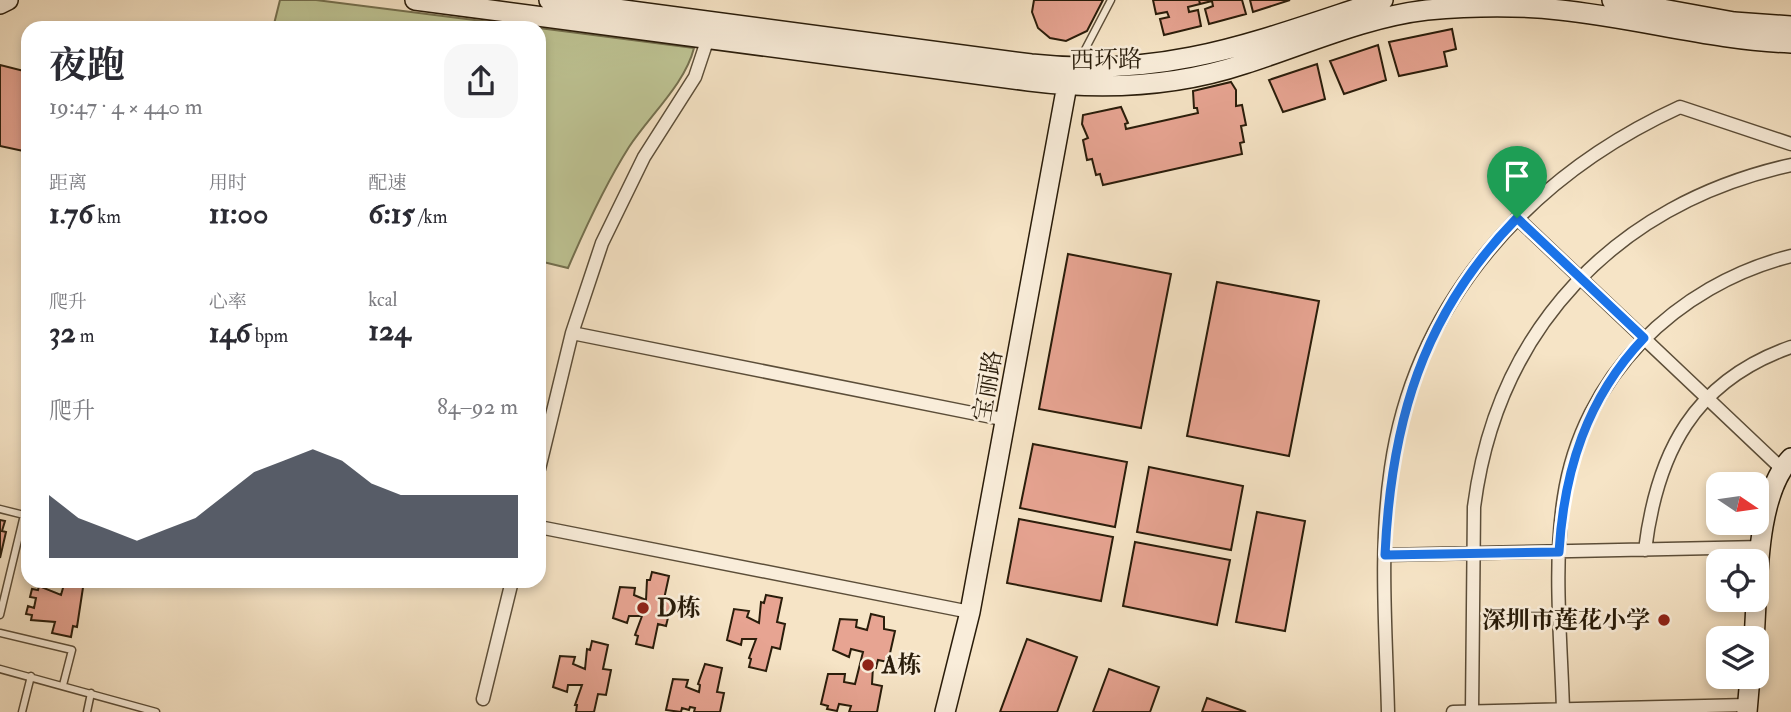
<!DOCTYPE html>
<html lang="zh">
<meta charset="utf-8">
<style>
:root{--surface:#fff;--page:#f7f7f7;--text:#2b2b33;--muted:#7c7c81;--accent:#111827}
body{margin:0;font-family:"IM FELL Double Pica","Noto Serif SC",serif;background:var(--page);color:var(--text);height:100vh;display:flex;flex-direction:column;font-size:26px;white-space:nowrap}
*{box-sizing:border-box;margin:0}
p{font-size:23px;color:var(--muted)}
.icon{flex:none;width:38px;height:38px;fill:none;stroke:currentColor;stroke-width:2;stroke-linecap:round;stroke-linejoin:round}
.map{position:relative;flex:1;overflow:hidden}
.details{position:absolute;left:21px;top:21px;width:525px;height:567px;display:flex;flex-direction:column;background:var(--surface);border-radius:21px;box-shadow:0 4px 10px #0003}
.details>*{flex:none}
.needle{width:46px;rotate:103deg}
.fabs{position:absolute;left:1706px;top:472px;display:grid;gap:14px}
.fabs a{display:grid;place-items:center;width:63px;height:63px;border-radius:14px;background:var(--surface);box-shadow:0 4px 10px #0003;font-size:35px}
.pin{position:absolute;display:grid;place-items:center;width:60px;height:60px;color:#fff;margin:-72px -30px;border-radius:50% 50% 50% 0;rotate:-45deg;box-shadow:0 0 7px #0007}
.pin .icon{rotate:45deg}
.round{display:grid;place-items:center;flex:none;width:74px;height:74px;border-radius:21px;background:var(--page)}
.summary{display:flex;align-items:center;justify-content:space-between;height:119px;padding:0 28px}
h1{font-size:38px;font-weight:700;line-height:52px}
.figures{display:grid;grid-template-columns:repeat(3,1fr);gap:10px;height:119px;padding:7px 28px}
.figures div{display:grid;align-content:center}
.figures b{font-size:30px;font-weight:700}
.figures small{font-size:19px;font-weight:400}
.figures p{font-size:19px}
.chart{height:196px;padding:14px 28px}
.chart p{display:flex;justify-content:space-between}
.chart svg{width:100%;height:126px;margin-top:7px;fill:var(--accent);opacity:.7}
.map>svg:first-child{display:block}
.green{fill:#bec494;stroke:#74704f;stroke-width:2}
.building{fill:#e7a492;stroke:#291c0a;stroke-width:2}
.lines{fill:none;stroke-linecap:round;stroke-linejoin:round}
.lane-casing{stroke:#5c4e39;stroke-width:9}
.street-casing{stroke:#5c4e39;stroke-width:15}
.secondary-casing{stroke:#291c0a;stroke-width:22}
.lane{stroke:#f9edda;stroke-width:6}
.street{stroke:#f9edda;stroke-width:12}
.secondary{stroke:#f9edda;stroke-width:19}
.route-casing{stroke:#fff;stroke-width:14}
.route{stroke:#1a73e8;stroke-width:9}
.poi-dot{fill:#8f2418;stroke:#f9edda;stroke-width:2.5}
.labels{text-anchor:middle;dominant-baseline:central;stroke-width:5;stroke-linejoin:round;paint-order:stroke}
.street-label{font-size:24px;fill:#291c0a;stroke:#f9edda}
.poi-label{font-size:24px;font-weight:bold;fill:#291c0a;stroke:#f9edda;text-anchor:start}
</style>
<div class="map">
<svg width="1791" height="712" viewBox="0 0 1791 712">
<rect width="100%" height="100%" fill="#f6e4c6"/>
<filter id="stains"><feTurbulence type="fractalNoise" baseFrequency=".00286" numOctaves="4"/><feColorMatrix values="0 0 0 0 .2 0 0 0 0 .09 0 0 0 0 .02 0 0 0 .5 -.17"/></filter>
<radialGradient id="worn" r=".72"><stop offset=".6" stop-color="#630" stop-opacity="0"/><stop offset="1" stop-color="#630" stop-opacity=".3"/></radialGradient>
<path class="green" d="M280 0H316L538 28H273Z
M539 28 694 48C685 84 650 115 629 147 605 185 586 226 568 268L539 261Z"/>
<path class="building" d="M1034 0H1103L1087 31 1066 41 1050 38 1038 28 1032 12Z
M1153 0H1199L1200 4 1188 7 1189 12 1198 10 1201 26 1164 35 1160 19 1169 17 1167 12 1156 14Z
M1199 0H1242L1246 14 1209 24 1205 9 1213 6 1212 1 1200 4Z
M1250 0H1290L1253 12Z
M1452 29 1456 49 1444 52 1447 66 1399 76 1389 42Z
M1378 45 1386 80 1344 94 1330 61Z
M1317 64 1325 99 1283 112 1269 80Z
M0 65 28 72V152L0 146Z
M1231 82 1236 90V106L1242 105 1246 125 1241 126 1244 142 1240 143 1242 154 1103 185 1100 174 1096 175 1092 159 1087 160 1083 140 1088 138 1082 124 1083 115 1121 107 1128 123 1125 124 1126 129 1198 113 1197 108H1194L1193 91Z
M1068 254 1171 274 1141 428 1039 409Z
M1217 282 1319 301 1289 456 1187 436Z
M1033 444 1127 462 1115 527 1020 508Z
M1149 467 1243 486 1231 550 1137 532Z
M1257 512 1305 521 1285 631 1236 622Z
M1019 519 1113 537 1101 601 1007 583Z
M0 520 5 521 2 531 6 532 0 558Z
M1135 542 1230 560 1217 625 1123 606Z
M652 572 669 576 664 599 672 601 666 626 658 624 653 648 636 644 638 636 635 635 642 616H629L627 623 613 618 620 587 635 588 634 595 646 600 647 580H650Z
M65 581H84L77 627 73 626 71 637 52 633 55 622 31 620 32 615 26 614 28 606 34 608 36 598 30 597 32 589 38 590 39 586 61 595Z
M766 595 782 598 777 622 785 624 780 649 772 647 766 671 749 667 751 659 749 658 756 639H742L741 645 727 640 734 609 749 611 747 617 759 623 761 602 764 603Z
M871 614 884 617V629L895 631 888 662 878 660 876 668 873 667 872 684 882 686 877 712H849L851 706 839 704 837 711 827 709 828 706 821 704 828 674H845L844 682 855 684 863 652 851 649 849 657 833 650 840 619 857 620 856 627 867 630Z
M1027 639 1077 657 1057 712H1000Z
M592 641 608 645 603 669 611 670 606 695 598 694 594 712H576L577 705H575L582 685H568L567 692 553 687 560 656 575 657 573 664 585 669 587 649 590 650Z
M705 664 722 668 717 692 724 693 720 712H694L695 708 690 707 689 710 682 708 681 712 666 710 673 679 688 680 686 687 699 692 700 685 698 684Z
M1109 669 1159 687 1150 712H1093Z
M1207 698 1246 712H1202Z"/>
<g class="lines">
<defs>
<path id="lane" d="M1078 63 1111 0
M0 509 24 515 0 615
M0 633 72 650 63 685
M0 669 156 712
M22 712 31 676
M87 712 91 693"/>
<path id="street" d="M1517 218 1782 469
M572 333 1007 420
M539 469 572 333 602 243 644 157 695 77 710 32
M539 527 970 612
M1645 550C1657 452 1694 381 1791 347
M1385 555 1762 547
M483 699 512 581
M1563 710C1561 640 1553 566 1564 497 1582 377 1676 285 1791 256
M1388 712C1386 631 1379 548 1391 468 1415 301 1531 175 1680 107L1791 144
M1453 712 1747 705
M1472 712 1474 507C1497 328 1616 204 1791 165"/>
<path id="secondary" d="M415 0 1029 81C1101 90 1175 87 1244 64 1304 45 1365 17 1427 10 1471 6 1516 5 1560 10 1638 18 1713 40 1791 43
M549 0 1031 64C1167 79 1257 41 1383 0
M1612 0 1734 22 1791 26
M0 4 8 0
M1754 639C1758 587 1755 496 1791 458
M945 712 970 612 1067 85 1072 75
M1747 712 1750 677"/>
</defs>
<use href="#lane" class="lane-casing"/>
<use href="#street" class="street-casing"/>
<use href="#secondary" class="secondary-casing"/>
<use href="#lane" class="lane"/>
<use href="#street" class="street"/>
<use href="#secondary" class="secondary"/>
</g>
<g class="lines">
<defs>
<path id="route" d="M1517 218 1644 338C1587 398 1564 470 1559 552L1385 555C1391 423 1422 315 1517 218Z"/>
</defs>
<use href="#route" class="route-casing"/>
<use href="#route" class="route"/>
</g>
<g class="poi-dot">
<circle cx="643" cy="608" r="7"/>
<circle cx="1664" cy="620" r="7"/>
<circle cx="868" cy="665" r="7"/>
</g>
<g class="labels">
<g class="street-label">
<text transform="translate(1106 60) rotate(-1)">西环路</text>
<text transform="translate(988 386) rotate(-80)">宝丽路</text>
</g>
<g class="poi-label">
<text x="657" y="608">D栋</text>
<text x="1650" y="620" text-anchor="end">深圳市莲花小学</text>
<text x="882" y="665">A栋</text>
</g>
</g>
<rect width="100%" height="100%" filter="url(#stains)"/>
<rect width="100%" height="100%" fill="url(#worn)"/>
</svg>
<div class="fabs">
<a><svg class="needle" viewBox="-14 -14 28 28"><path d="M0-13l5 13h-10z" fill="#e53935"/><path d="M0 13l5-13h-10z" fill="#7c7c81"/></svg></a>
<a><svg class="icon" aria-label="locate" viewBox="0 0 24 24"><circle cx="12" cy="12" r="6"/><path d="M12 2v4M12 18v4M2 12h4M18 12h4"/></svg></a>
<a><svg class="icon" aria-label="layers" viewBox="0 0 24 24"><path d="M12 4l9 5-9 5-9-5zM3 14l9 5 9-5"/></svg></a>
</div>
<div class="pin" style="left:1517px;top:218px;background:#1e9e55"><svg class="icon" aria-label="arrive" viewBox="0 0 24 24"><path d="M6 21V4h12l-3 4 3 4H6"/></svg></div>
<section class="details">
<div class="summary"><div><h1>夜跑</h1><p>19:47 · 4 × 440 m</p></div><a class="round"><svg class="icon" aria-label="share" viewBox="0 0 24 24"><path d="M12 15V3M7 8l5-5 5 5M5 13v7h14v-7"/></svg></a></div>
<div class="figures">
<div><p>距离</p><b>1.76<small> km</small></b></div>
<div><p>用时</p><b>11:00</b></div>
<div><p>配速</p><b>6:15<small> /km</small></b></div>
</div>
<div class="figures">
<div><p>爬升</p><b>32<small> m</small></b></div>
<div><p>心率</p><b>146<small> bpm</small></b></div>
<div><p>kcal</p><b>124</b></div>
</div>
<div class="chart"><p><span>爬升</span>84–92 m</p>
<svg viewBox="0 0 160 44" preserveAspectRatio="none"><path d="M0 44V22L10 30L20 34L30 38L40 34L50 30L60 22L70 14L80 10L90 6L100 10L110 18L120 22L130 22L140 22L150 22L160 22V44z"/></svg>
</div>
</section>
</div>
